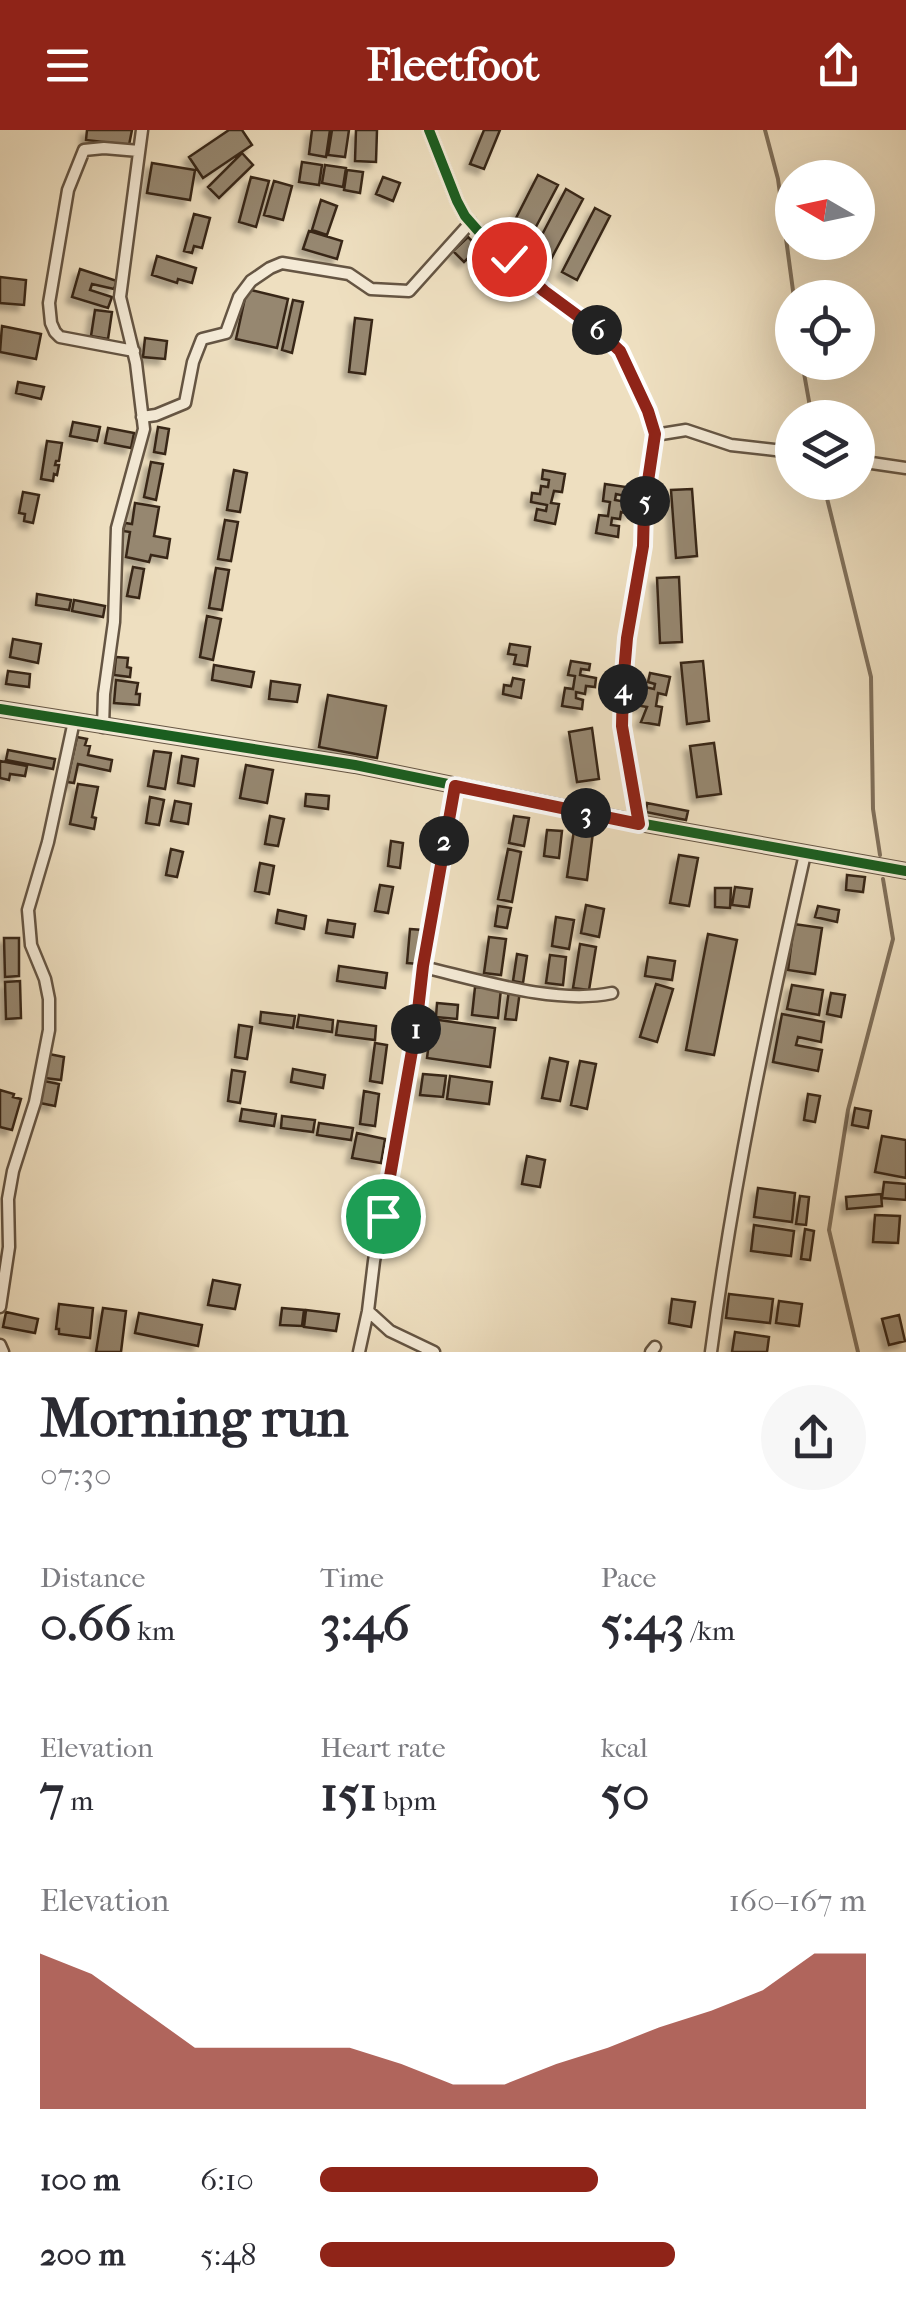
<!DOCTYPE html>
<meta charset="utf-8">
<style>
:root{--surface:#fff;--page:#f7f7f7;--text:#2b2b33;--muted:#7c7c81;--accent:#8f2418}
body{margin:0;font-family:"IM FELL French Canon",serif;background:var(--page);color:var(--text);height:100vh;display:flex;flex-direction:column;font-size:38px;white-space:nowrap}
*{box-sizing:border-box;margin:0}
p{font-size:32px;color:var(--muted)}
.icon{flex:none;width:55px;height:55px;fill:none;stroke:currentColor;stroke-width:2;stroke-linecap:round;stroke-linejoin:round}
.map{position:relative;height:1222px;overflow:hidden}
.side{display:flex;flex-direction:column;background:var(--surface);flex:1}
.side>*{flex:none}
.needle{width:65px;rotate:279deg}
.controls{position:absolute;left:775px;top:30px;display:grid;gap:20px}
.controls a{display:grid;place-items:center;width:100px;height:100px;border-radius:50%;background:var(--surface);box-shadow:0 10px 40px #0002;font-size:50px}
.pin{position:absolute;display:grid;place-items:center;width:85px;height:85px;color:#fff;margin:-42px;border:5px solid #fff;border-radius:50%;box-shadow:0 2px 10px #0007}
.km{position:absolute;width:50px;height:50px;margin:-25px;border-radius:50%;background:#222;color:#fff;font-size:28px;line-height:50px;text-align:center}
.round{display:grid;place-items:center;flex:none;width:105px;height:105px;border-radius:52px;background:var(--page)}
.headline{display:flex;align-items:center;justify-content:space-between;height:170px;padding:0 40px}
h1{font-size:55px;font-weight:800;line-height:75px}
.stats{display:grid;grid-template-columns:repeat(3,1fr);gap:15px;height:170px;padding:10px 40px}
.stats div{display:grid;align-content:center}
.stats b{font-size:50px;font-weight:800}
.stats small{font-size:28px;font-weight:400}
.stats p{font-size:28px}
.chart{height:280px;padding:20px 40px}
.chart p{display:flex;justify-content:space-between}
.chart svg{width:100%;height:180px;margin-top:10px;fill:var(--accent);opacity:.7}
ul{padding:0 40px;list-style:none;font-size:32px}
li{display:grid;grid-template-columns:160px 120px 1fr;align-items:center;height:75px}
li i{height:25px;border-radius:12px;background:var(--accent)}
header{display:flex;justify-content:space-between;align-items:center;height:130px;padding:0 40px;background:var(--accent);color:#fff;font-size:45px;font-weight:800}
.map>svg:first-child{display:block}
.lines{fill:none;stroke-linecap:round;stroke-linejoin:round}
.stream{stroke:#80705b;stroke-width:4}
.building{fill:#968770;stroke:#372719;stroke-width:2.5;filter:url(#shadow)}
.minor-casing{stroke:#655543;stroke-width:15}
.tertiary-casing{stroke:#655543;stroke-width:18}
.minor{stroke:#f4ead6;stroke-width:10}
.tertiary{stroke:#f4ead6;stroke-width:12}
.cycleway-casing{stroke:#f4ead6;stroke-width:16}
.cycleway{stroke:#1b5e20;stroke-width:10}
.route-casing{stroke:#fff;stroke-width:20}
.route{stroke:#8f2418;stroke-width:12}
</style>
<header><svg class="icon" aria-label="menu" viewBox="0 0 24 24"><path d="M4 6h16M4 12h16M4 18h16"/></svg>Fleetfoot<svg class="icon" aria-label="share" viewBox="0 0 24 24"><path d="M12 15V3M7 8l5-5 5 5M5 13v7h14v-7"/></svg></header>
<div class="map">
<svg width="906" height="1222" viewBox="0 0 906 1222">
<defs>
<filter id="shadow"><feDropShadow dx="-5.5" dy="5.5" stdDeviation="2.5" flood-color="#0004"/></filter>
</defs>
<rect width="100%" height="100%" fill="#eedfc0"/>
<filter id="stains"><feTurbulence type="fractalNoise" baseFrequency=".002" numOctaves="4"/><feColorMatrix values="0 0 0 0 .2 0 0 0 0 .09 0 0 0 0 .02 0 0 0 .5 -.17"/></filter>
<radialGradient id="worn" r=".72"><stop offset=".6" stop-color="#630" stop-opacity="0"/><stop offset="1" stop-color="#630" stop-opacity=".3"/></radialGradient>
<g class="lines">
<path class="stream" d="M765 0 778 49 794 168
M802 232 812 288
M823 352 871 547 873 679 880 725
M858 1222 829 1100 848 980 893 809 883 749"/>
</g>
<path class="building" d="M87 0H132L129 15 86 10Z
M229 0H242L252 15 203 48 189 27Z
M312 0H330L326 27 309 24Z
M332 0H349L345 27 328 25Z
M356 0H377L376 32 355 31Z
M484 0H500L484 39 470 34Z
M242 23 253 35 219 68 208 57Z
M302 32 322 35 319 55 299 52Z
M152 33 195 40 190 70 147 63Z
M325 35 346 38 343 57 322 53Z
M347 40 363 42 360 63 344 60Z
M538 45 558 55 530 108 511 98Z
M251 47 269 51 256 97 239 92Z
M383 47 400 53 393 71 376 64Z
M274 51 292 56 283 90 264 85Z
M566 59 583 69 550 131 533 122Z
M321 70 337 76 327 105 312 100Z
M595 78 610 86 577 150 562 142Z
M194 84 210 88 202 118 194 116 192 123 184 121Z
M309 101 342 111 337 129 303 119Z
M468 107 479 118 464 132 453 121Z
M157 126 196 138 192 153 178 149 177 153 152 145Z
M80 139 117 151 114 159 92 154 90 160 112 167 108 178 72 167Z
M0 147 26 150 24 175 0 173Z
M247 159 288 169 277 218 236 209Z
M293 170 303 172 292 223 282 220Z
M95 180 112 182 108 209 91 206Z
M355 188 372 190 365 244 349 242Z
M2 196 41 204 36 229 0 222Z
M145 208 167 211 165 229 143 227Z
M18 252 44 257 41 269 16 263Z
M73 292 100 297 97 311 70 306Z
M158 297 169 299 165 324 154 322Z
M108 298 134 303 131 318 105 313Z
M47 311 62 313 59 331H56L55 335H59L57 345 54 344 53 351 41 349Z
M151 332 163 334 156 370 144 367Z
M234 340 247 343 240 382 227 380Z
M543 340 565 344 562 362 554 361 551 373 559 374 555 394 535 390 537 379 546 381 547 375 531 372 532 363 540 364 541 356 548 357 549 350 542 349Z
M605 354 626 357 625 366 616 364 615 370 632 373 630 384 621 382 620 389 612 388 611 395 619 396 618 407 596 403 599 385 608 386 610 372 603 371Z
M692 359 697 426 676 428 671 360Z
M23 362 39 365 33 393 24 391 25 384 19 383Z
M135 373 159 377 154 406 170 409 167 428 151 425 149 432 126 427 130 402 123 401 125 393 132 394Z
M225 390 238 392 231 431 218 429Z
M133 437 144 439 139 468 127 466Z
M216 438 229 440 222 480 209 478Z
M679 447 682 512 660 513 657 448Z
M37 464 71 470 69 480 36 475Z
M74 470 105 476 103 487 72 481Z
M207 486 221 489 213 530 200 527Z
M13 509 41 514 38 533 10 527Z
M510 514 530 517 527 536 514 534 516 525 508 524Z
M116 527 128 528 127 537 131 538 130 547 114 545Z
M571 531 590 534 589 540 581 539 580 545 596 548 595 557 586 556 585 564 576 562V568L583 570 582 579 562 576 565 558 573 559 575 546 568 545Z
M703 531 709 591 687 594 681 533Z
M214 535 254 542 251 557 212 550Z
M8 541 30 544 29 557 6 554Z
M650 543 670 547 666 565 658 563 656 576 662 577 659 595 641 592 647 577 635 575 637 564 644 565 645 557 654 559 655 554 648 552Z
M513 548 524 550 521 568 503 564 504 555 511 556Z
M116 550 138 553 136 564H140L139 575 114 573Z
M271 551 300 555 297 572 269 569Z
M328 565 386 576 377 628 319 617Z
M592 598 599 649 577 652 569 602Z
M77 607 87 609 85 615 90 616 88 625 112 630 110 641 78 634 74 653 67 652Z
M714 613 721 664 697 667 690 616Z
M8 620 55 629 53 639 6 630Z
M154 621 171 623 165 659 148 656Z
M182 626 198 629 194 656 178 653Z
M0 631 27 636 25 646 10 644 9 650 0 648Z
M246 635 273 640 267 673 240 668Z
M78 654 98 657 92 687 96 688 94 699 70 694Z
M306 664 329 666 328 679 305 676Z
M150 667 164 670 159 695 146 693Z
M175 671 191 674 188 694 171 691Z
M647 673 688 681 686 690 646 682Z
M270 686 284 689 278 716 265 714Z
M514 686 529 688 524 716 509 713Z
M547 700 562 701 559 728 544 726Z
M574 700 593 702 587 750 567 747Z
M391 711 403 713 400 738 388 736Z
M171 719 183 722 177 747 166 745Z
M508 719 521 722 512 772 498 769Z
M679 725 698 728 689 776 670 773Z
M260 733 274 736 269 764 255 761Z
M847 745 865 747 863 762 846 760Z
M380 755 393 757 388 783 375 781Z
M735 757 752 759 749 777 732 775Z
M715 758H731L730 778 715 777Z
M586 775 604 779 599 807 581 803Z
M498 776 511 778 507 798 495 796Z
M818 776 839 780 837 792 815 787Z
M278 780 306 786 304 799 276 793Z
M556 787 574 790 569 819 552 816Z
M328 790 355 794 353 807 326 803Z
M794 794 822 798 815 844 788 840Z
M410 799 423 800 419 834 407 833Z
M708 804 737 810 714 925 686 920Z
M489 807 506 809 501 845 484 843Z
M4 808H19V846L5 847Z
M580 814 596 817 589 860 573 858Z
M517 824 527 826 523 853 513 851Z
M550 825 566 827 563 855 546 853Z
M648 827 675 831 672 850 645 846Z
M339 836 387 843 385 858 337 851Z
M20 851 21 888 6 889 5 852Z
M656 854 673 859 657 912 640 907Z
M792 855 823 860 819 885 787 879Z
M475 857 501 859 498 888 472 885Z
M509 860 520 861 516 890 505 889Z
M831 863 845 865 841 887 827 884Z
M437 873 458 875 457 889 436 887Z
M261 882 295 886 293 898 260 893Z
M782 884 824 892 821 912 798 907 796 915 822 920 818 941 773 932Z
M299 885 333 890 332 902 297 897Z
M432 889 495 898 490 937 427 928Z
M338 891 376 896 375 910 336 905Z
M239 895 252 897 247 929 235 927Z
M375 913 387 915 382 953 370 951Z
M49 924 64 927 61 950 45 948Z
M550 928 568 932 560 971 542 968Z
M580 931 596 934 587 979 571 975Z
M293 939 325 945 323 958 291 952Z
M232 940 245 942 240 973 228 971Z
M423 944 446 946 443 967 420 965Z
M450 946 492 952 489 974 447 969Z
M44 951 59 954 55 976 40 973Z
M0 960 14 964 13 967 21 969 12 1000 0 997Z
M364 961 379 964 375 996 360 994Z
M808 964 820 966 815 992 804 990Z
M855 978 871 981 868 998 852 995Z
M242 979 276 984 274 996 240 991Z
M282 986 315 990 313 1002 281 998Z
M319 993 353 998 351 1010 317 1005Z
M357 1003 385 1009 381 1033 352 1028Z
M882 1006 906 1010V1048L875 1042Z
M527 1026 545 1030 540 1057 522 1054Z
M884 1052 906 1054V1070L882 1068Z
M758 1058 795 1063 792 1092 754 1087Z
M881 1064 882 1076 847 1079 846 1067Z
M800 1066 809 1067 806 1095 796 1094Z
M875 1085 900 1086 898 1113 873 1112Z
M754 1095 794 1101 791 1126 751 1121Z
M805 1099 814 1101 810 1130 801 1129Z
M213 1150 240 1155 235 1179 208 1175Z
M729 1164 773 1169 770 1193 726 1188Z
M672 1169 695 1172 691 1197 669 1193Z
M779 1171 802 1174 799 1196 776 1193Z
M59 1174 93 1178 90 1208 59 1204V1199H56Z
M103 1178 126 1181 121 1222H96Z
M282 1178 304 1180 302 1196 280 1195Z
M306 1180 339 1184 336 1201 304 1197Z
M6 1182 38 1189 35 1203 3 1197Z
M139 1183 202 1195 198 1216 135 1203Z
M899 1185 905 1211 889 1215 882 1189Z
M735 1202 769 1207 767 1222H732Z"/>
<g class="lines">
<defs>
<path id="minor" d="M429 0 457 71 465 86 480 103 544 161 601 203 620 221 648 281 655 309 644 378 643 416 627 508 623 555 622 596 639 693
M134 221 60 207 55 202 51 193 49 173 68 60 84 20 104 18 139 21
M142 287 156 285 185 273 193 232 202 209 226 203 239 167 251 151 270 138 282 133 349 144 371 159 409 161 471 92
M655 305 686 300 731 315 792 322
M858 331 906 338
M103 597 104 564 114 492 117 398 144 299 136 233 120 167 142 0
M423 837C479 850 556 875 612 863
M0 1177 9 1117 8 1069 13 1041 35 972 49 900V869L45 849 31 815 28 780 48 712 74 591
M368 1181 390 1201 434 1222
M0 1215 3 1222
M359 1222 368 1181 374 1131 406 962 423 837 455 655
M651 1222 655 1217
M711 1222C733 1055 768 888 805 724"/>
<path id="tertiary" d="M0 579 355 635 639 693 906 741"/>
</defs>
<use href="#minor" class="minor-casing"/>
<use href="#tertiary" class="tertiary-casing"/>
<use href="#minor" class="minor"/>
<use href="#tertiary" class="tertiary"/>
<defs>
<path id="cycleway" d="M429 0 457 71 465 86 480 103 544 161 601 203 620 221 648 281 655 309 644 378 643 416 627 508 623 555 622 596 639 693
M0 579 355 635 639 693 906 741"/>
</defs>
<use href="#cycleway" class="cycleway-casing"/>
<use href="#cycleway" class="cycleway"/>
</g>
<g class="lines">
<defs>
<path id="route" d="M383 1086 416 898 423 836 455 656 639 694 622 596 623 555 627 508 643 416 644 378 655 304 648 281 620 221 601 203 544 161 509 129"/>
</defs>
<use href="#route" class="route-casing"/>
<use href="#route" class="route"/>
</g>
<rect width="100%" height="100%" filter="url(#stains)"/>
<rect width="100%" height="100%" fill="url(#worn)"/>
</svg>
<div class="controls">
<a><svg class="needle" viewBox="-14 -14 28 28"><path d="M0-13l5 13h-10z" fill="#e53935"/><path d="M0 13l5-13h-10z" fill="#7c7c81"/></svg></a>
<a><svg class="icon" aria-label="locate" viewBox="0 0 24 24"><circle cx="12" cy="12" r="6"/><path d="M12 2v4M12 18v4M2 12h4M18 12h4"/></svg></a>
<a><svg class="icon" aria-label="layers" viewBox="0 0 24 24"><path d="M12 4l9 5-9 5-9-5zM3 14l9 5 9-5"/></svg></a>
</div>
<div class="pin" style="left:383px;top:1086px;background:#1e9e55"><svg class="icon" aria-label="arrive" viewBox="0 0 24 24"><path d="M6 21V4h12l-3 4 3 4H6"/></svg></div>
<div class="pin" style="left:509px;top:129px;background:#d93025"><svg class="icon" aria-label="check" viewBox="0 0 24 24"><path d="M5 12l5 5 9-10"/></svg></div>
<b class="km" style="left:416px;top:899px">1</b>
<b class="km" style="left:444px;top:711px">2</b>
<b class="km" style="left:586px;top:683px">3</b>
<b class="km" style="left:623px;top:559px">4</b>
<b class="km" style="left:645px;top:371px">5</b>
<b class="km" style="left:597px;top:200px">6</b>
</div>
<section class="side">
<div class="headline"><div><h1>Morning run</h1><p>07:30</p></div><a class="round"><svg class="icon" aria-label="share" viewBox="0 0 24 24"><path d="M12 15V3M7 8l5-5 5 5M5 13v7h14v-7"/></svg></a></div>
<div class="stats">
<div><p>Distance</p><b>0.66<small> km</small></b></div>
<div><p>Time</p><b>3:46</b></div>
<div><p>Pace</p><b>5:43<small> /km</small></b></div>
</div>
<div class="stats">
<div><p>Elevation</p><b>7<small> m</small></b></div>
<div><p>Heart rate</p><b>151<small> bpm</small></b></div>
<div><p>kcal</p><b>50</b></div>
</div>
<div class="chart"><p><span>Elevation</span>160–167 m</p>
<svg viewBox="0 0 160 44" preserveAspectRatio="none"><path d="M0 44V6L10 11L20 20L30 29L40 29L50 29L60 29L70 33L80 38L90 38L100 33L110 29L120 24L130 20L140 15L150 6L160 6V44z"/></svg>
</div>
<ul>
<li><b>100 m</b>6:10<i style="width:51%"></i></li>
<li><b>200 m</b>5:48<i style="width:65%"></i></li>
</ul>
</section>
